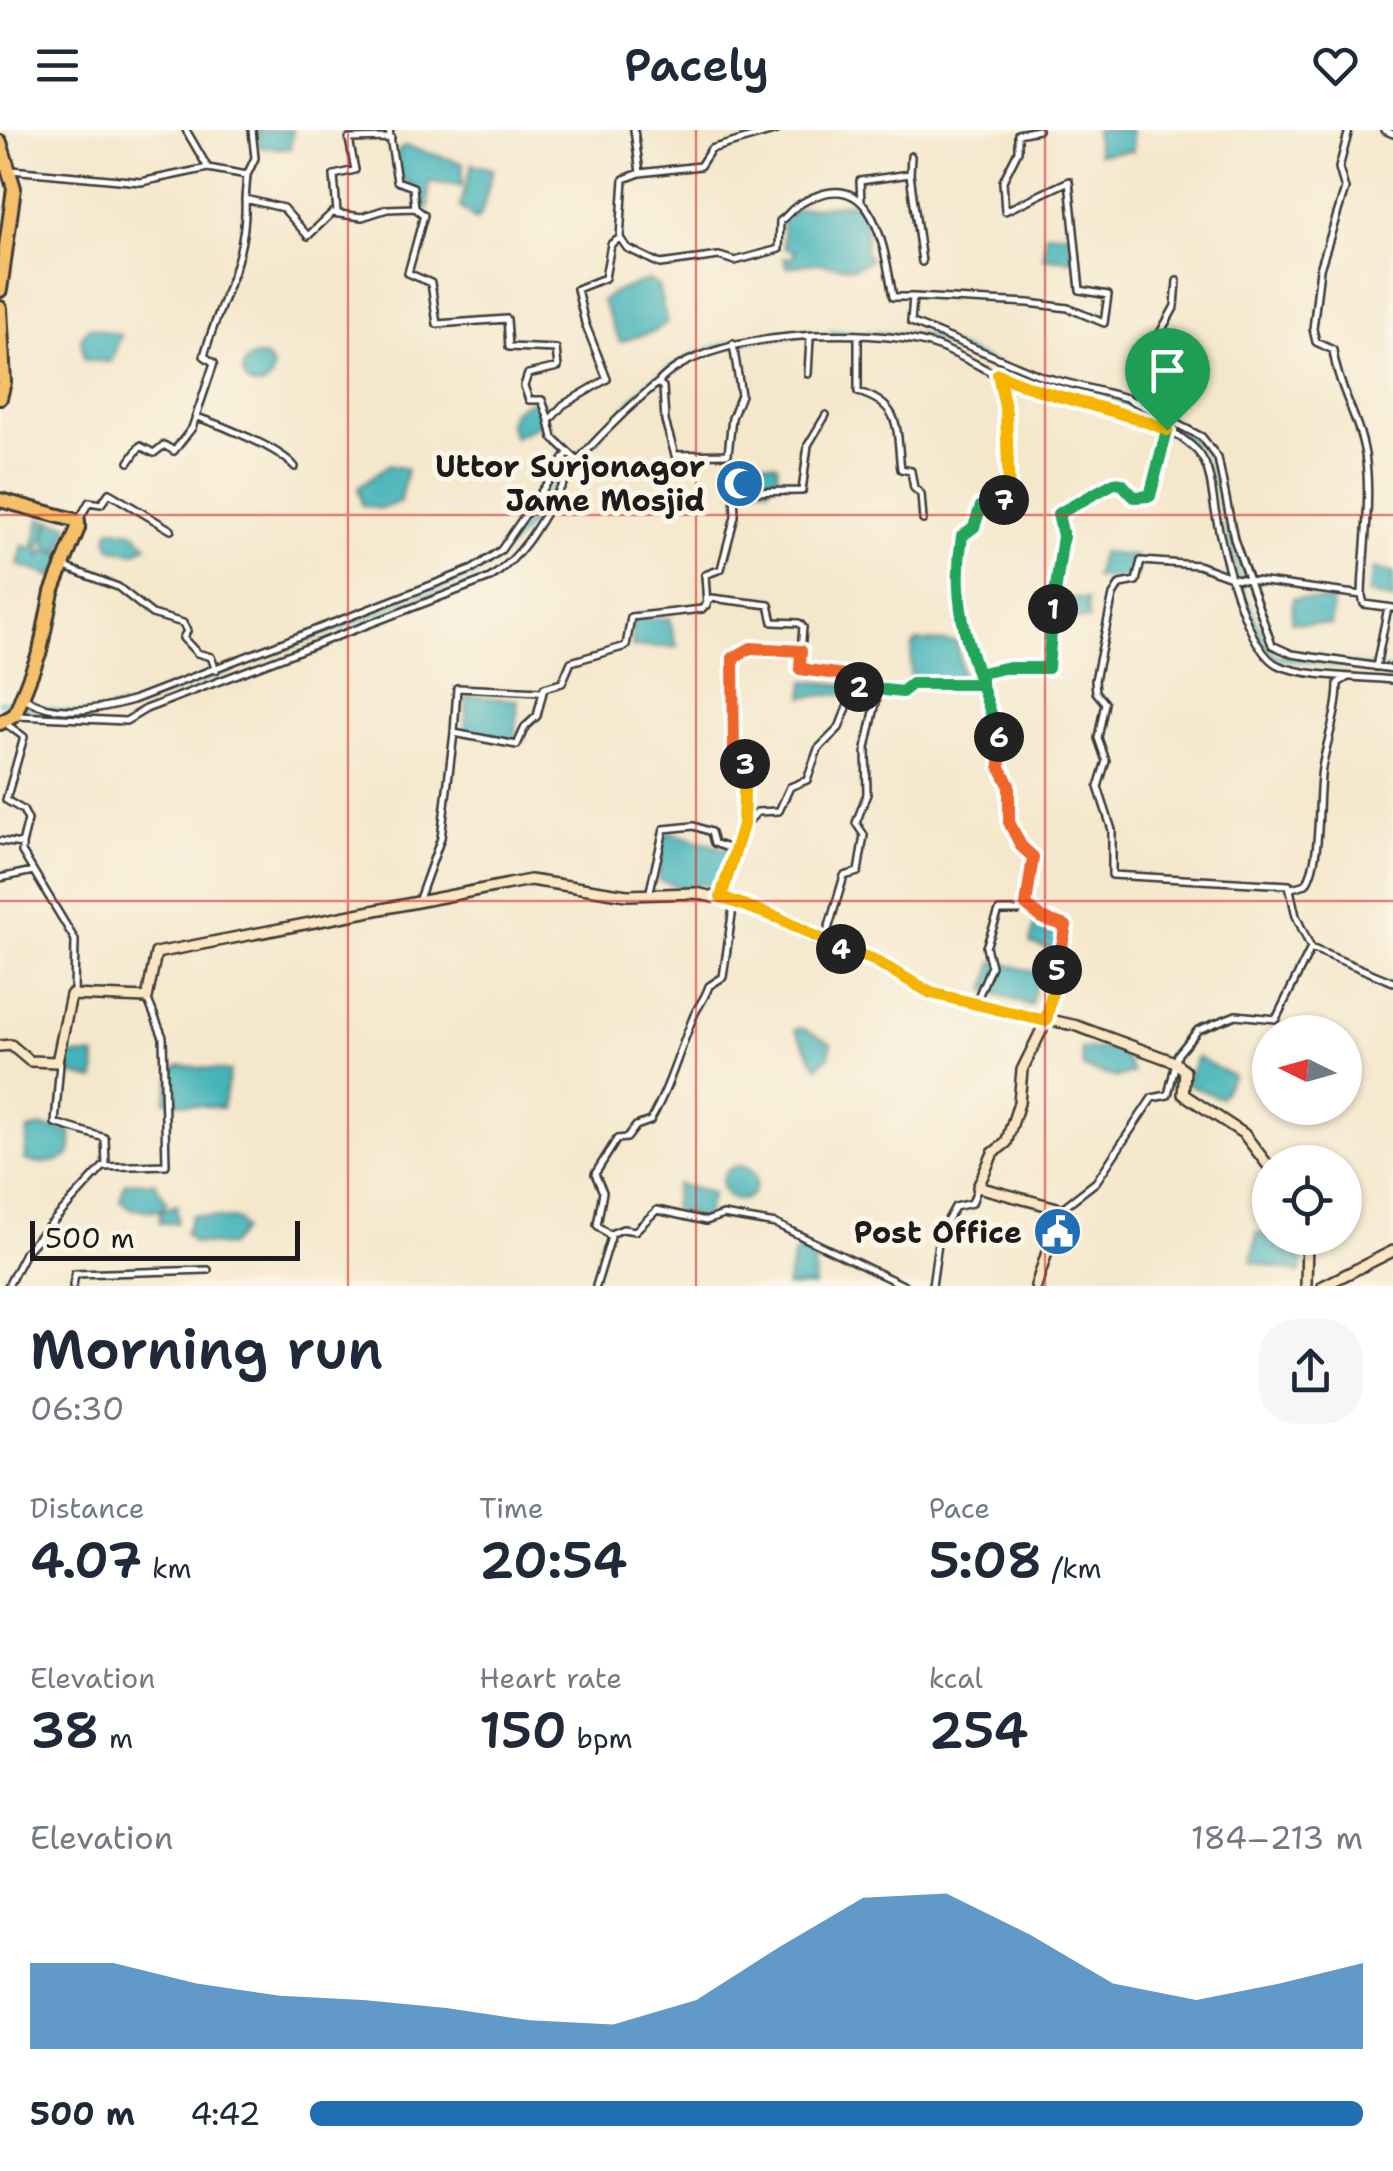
<!DOCTYPE html>
<meta charset="utf-8">
<style>
:root{--surface:#fff;--page:#f6f6f7;--text:#1f2937;--muted:#747a83;--accent:#1f6fb2}
body{margin:0;font-family:"Shantell Sans",sans-serif;background:var(--page);color:var(--text);height:100vh;display:flex;flex-direction:column;font-size:38px;white-space:nowrap}
*{box-sizing:border-box;margin:0}
p{font-size:32px;color:var(--muted)}
.icon{flex:none;width:55px;height:55px;fill:none;stroke:currentColor;stroke-width:2;stroke-linecap:round;stroke-linejoin:round}
.map{position:relative;height:1156px;overflow:hidden}
.sheet{display:flex;flex-direction:column;background:var(--surface);flex:1}
.sheet>*{flex:none}
.needle{width:65px;rotate:275deg}
.fabs{position:absolute;left:1252px;top:885px;display:grid;gap:20px}
.fabs a{display:grid;place-items:center;width:110px;height:110px;border-radius:50%;background:var(--surface);box-shadow:0 2px 8px #0004;font-size:50px}
.scale{position:absolute;left:30px;bottom:25px;width:270px;box-sizing:border-box;padding-left:10px;border:5px solid #1c1c1c;border-top:0;font-size:28px;line-height:35px;white-space:nowrap;color:#1c1c1c;-webkit-text-stroke:8px #fcf5e5;paint-order:stroke}
.pin{position:absolute;display:grid;place-items:center;width:85px;height:85px;color:#fff;margin:-102px -42px;border-radius:50% 50% 50% 0;rotate:-45deg;box-shadow:0 0 10px #0007}
.pin .icon{rotate:45deg}
.km{position:absolute;width:50px;height:50px;margin:-25px;border-radius:50%;background:#222;color:#fff;font-size:28px;line-height:50px;text-align:center}
.round{display:grid;place-items:center;flex:none;width:105px;height:105px;border-radius:40px;background:var(--page)}
.headline{display:flex;align-items:center;justify-content:space-between;height:170px;padding:0 30px}
h1{font-size:55px;font-weight:600;line-height:75px}
.metrics{display:grid;grid-template-columns:repeat(3,1fr);gap:15px;height:170px;padding:10px 30px}
.metrics div{display:grid;align-content:center}
.metrics b{font-size:50px;font-weight:600}
.metrics small{font-size:28px;font-weight:400}
.metrics p{font-size:28px}
.chart{height:280px;padding:20px 30px}
.chart p{display:flex;justify-content:space-between}
.chart svg{width:100%;height:180px;margin-top:10px;fill:var(--accent);opacity:.7}
ul{padding:0 30px;list-style:none;font-size:32px}
li{display:grid;grid-template-columns:160px 120px 1fr;align-items:center;height:75px}
li i{height:25px;border-radius:12px;background:var(--accent)}
header{display:flex;justify-content:space-between;align-items:center;height:130px;padding:0 30px;background:var(--surface);font-size:45px;font-weight:600}
.map>svg:first-child{display:block}
.water{fill:#44b4ba;stroke:#30686b;stroke-width:2.5}
.lines{fill:none;stroke-linecap:round;stroke-linejoin:round}
.canal{stroke:#44b4ba;stroke-width:5}
.street-casing{stroke:#3c3a36;stroke-width:10}
.secondary-casing{stroke:#3c3a36;stroke-width:14}
.highway-casing{stroke:#3c3a36;stroke-width:18}
.street{stroke:#fff;stroke-width:5}
.secondary{stroke:#fbe6c4;stroke-width:9}
.highway{stroke:#f6c06b;stroke-width:12}
.split-1-casing{stroke:#fff;stroke-width:20}
.split-2-casing{stroke:#fff;stroke-width:20}
.split-3-casing{stroke:#fff;stroke-width:20}
.split-4-casing{stroke:#fff;stroke-width:20}
.split-5-casing{stroke:#fff;stroke-width:20}
.split-6-casing{stroke:#fff;stroke-width:20}
.split-7-casing{stroke:#fff;stroke-width:20}
.split-8-casing{stroke:#fff;stroke-width:20}
.split-1{stroke:#22a559;stroke-width:12}
.split-2{stroke:#22a559;stroke-width:12}
.split-3{stroke:#f0652b;stroke-width:12}
.split-4{stroke:#f5b400;stroke-width:12}
.split-5{stroke:#f5b400;stroke-width:12}
.split-6{stroke:#f0652b;stroke-width:12}
.split-7{stroke:#22a559;stroke-width:12}
.split-8{stroke:#f5b400;stroke-width:12}
.grid{fill:none;stroke:#d62828;stroke-width:2.5;stroke-opacity:0.55}
.labels{text-anchor:middle;dominant-baseline:central;stroke-width:10;stroke-linejoin:round;paint-order:stroke}
.poi-label{font-size:30px;font-weight:bold;fill:#1c1c1c;stroke:#fcf5e5;text-anchor:end}
</style>
<header><svg class="icon" aria-label="menu" viewBox="0 0 24 24"><path d="M4 6h16M4 12h16M4 18h16"/></svg>Pacely<svg class="icon" aria-label="heart" viewBox="0 0 24 24"><path d="M12 20l-8-8c-3-5 5-10 8-4 3-6 11-1 8 4z"/></svg></header>
<div class="map">
<svg width="1393" height="1156" viewBox="0 0 1393 1156">
<rect width="100%" height="100%" fill="#fcf5e5"/>
<filter id="ink" filterUnits="userSpaceOnUse"><feTurbulence type="fractalNoise" baseFrequency=".01" numOctaves="2"/><feDisplacementMap in="SourceGraphic" scale="20" xChannelSelector="R" yChannelSelector="G"/><feConvolveMatrix kernelMatrix="1 2 1 2 8 2 1 2 1" color-interpolation-filters="sRGB"/></filter>
<filter id="wash" filterUnits="userSpaceOnUse"><feTurbulence type="fractalNoise" baseFrequency=".0048" numOctaves="4" result="noise"/><feDisplacementMap in="SourceGraphic" scale="40" xChannelSelector="R" yChannelSelector="G"/><feGaussianBlur stdDeviation="2.25" result="paint"/><feColorMatrix in="noise" values="0 0 0 0 0 0 0 0 0 0 0 0 0 0 0 0 0 1.4 0 .05"/><feComposite in="paint" operator="in"/></filter>
<g filter="url(#wash)">
<rect width="100%" height="100%" fill="#f4e7cc"/>
<path class="water" d="M293 0 290 19 259 17 257 0Z
M1095 0H1131L1133 21 1098 24Z
M405 16 463 33 462 56 429 52 428 78 422 79 418 58 398 47V21Z
M472 34 493 39 481 85 475 90 460 77Z
M855 72 867 83 865 122 870 130 854 138 816 133 787 137 784 128H792L795 121 784 118 782 91 797 79Z
M1046 103H1073V130L1043 128Z
M649 150 658 156 667 192 655 201 620 212 602 171 614 162Z
M89 197 121 205 111 232 84 230 81 208Z
M243 241a15 15 0 1 1 30 0a15 15 0 1 1-30 0Z
M528 272 542 273 547 292 514 307 509 293 513 281Z
M747 329 777 334 778 346 769 358 746 354 743 334Z
M388 335 407 339 400 372 380 379 362 375 358 358Z
M40 388 48 390 47 404 51 390 69 395 62 421 47 418 46 406 41 416H34Z
M114 399 134 402 147 415 135 423 112 419 107 409 109 400Z
M23 416 39 419 40 431 43 420 66 425 57 448 18 435Z
M1101 423 1136 426 1135 449 1095 448Z
M1373 439 1393 443V471L1368 464Z
M1063 467 1087 470 1089 490 1057 488Z
M1293 468 1333 471 1331 495 1291 492Z
M669 488 677 517H632V490Z
M917 511 957 512 962 550 917 551 910 546 912 516Z
M805 551 848 555 847 564 803 567Z
M467 566 518 570 515 611 465 602Z
M669 702 726 719 729 723 718 758 701 754 688 760 658 750 663 711Z
M1036 790 1065 797 1054 821 1030 813Z
M994 831 1038 843 1031 876 986 860Z
M802 898 831 913 829 926 818 937 795 900Z
M1109 911 1127 916 1125 928 1133 943 1117 948 1083 938 1081 919H1102Z
M66 925 96 926 95 950 62 942Z
M1197 927 1233 946 1220 968 1185 953Z
M180 935 230 942 222 978 165 971 173 940Z
M42 997 71 1002V1023C62 1034 38 1035 25 1030L28 1000Z
M722 1053a17 17 0 1 1 34 0a17 17 0 1 1-34 0Z
M154 1052 167 1072 161 1081 177 1075V1093H160V1081L133 1079 120 1071 125 1053Z
M676 1054 712 1063 705 1089 673 1079Z
M192 1085 238 1090 243 1100 229 1116 194 1113 185 1104Z
M1257 1103 1303 1113 1301 1143 1251 1132Z
M800 1119 815 1128 814 1156H786L794 1125Z"/>
<g class="lines">
<path class="canal" d="M831 202 855 203
M866 203 930 207 1036 252 1126 275 1201 315 1210 328 1243 463 1265 515 1277 527 1393 541
M621 283C672 220 738 205 815 203
M0 572 82 585 130 578 476 445C532 408 550 347 599 305"/>
</g>
</g>
<g filter="url(#ink)">
<g class="lines">
<defs>
<path id="street" d="M186 0 208 38 247 45 245 69 283 78 308 106 332 83 362 87 387 79 415 78 413 57 397 51 389 0
M1384 0 1393 4
M11 40 141 52 208 38
M640 43 700 36 711 19 777 0
M910 44 922 132
M247 45 255 28 252 0
M861 72 860 51 910 44 911 26
M415 78 424 85 408 143 431 153 437 194 507 189 509 217 556 219 558 237 528 244 524 256 529 270H542L549 290
M337 83 334 45 355 40 349 9 391 8
M620 108 627 118 660 134 719 126 735 131 779 119 780 91C788 86 790 80 797 76 874 27 884 117 893 167H913L911 192 1044 247 1127 268 1202 307 1218 328 1234 409 1272 515 1292 524 1393 539
M913 167 1029 173 1068 178 1104 193 1108 165 1080 160 1069 51 1005 81 1003 51 1018 21V4L1038 0
M858 208V262C903 275 896 300 901 339L911 341 914 358 921 364 923 390
M808 244 810 208
M658 253C702 200 871 196 933 215 970 227 1001 252 1037 261 1089 274 1151 280 1193 317 1211 332 1211 358 1215 380 1221 414 1246 524 1280 536 1314 548 1358 546 1393 550
M1138 273 1147 231 1157 221 1160 203 1175 176 1177 151
M197 287C221 295 280 318 295 337
M578 331 553 308 549 291 563 275 607 249 585 193 577 159 605 148 611 114 620 108 624 49 640 43 634 0
M129 332 140 316 154 323 164 315 174 321 192 298 214 233 204 226C219 172 248 128 245 69
M80 388 89 372 101 374 109 363 171 400
M65 437 118 457 152 484 183 493 187 501 183 508 197 523 211 527 216 540
M1362 466 1364 474 1393 478
M707 475 705 445 721 439 735 386 734 362 802 361 808 315 826 285
M801 521V539L853 546 859 557
M1376 537 1388 477
M981 543 1004 538H1048L1063 406 1058 384 1114 353 1121 354 1134 367 1150 365 1172 288
M981 554 957 482 960 411 974 397 981 376 1008 368 1005 282 998 244
M26 569C56 588 102 579 133 570L473 439 501 420 568 323
M18 586 126 591 146 579 490 448C535 418 548 371 579 330 594 311 639 267 658 253L663 257 665 291 675 325 728 324 732 288 741 265 733 214
M5 593 24 607 6 670 23 680 28 690 22 714
M454 603 457 558 542 562
M0 711 22 714V722L75 810 74 864
M0 748 33 741
M1292 758 1306 754C1322 729 1317 669 1322 638 1327 609 1338 583 1338 553L1348 547
M649 765 664 699 694 696 711 702 714 713 733 720
M721 767 737 704 757 682 779 681 790 657 807 650 818 619 839 598 853 562 873 558 905 562 911 554H981L1009 655V691L1021 716 1033 727 1026 775 1043 788 1066 796 1047 888
M419 769 441 708 454 603 517 615 525 597 537 586 544 558 562 553 571 532 626 516 631 487 702 479 711 468 769 475 773 492 799 493 803 497 801 521 751 518 732 530 733 626 748 638 741 676 743 695
M824 813 844 746 858 742 864 705 856 693 867 664 866 618 879 559
M1311 818 1393 852
M976 872 991 836 986 817 999 781H1018L1026 775
M60 933 55 993 105 1008 106 1036
M1061 1079 1096 1052 1152 968 1168 965 1178 924 1198 900 1236 885 1276 889 1311 818 1296 786 1289 755 1112 745V700L1098 657 1106 631 1098 608 1105 573 1096 562 1095 550 1113 465 1120 454 1136 451 1141 431 1198 435 1234 448 1362 465C1363 422 1371 375 1366 332 1362 292 1338 259 1333 220L1316 212 1313 199 1320 139 1345 59 1339 38 1349 0
M610 1104 623 1099 635 1101 657 1080 706 1091 723 1085 776 1094 905 1156
M8 1156 26 1121 103 1037 166 1035 163 907 148 870
M73 1156 75 1144 208 1140
M596 1156 611 1107 597 1095 603 1062 595 1044 617 1009 627 1008 636 996 650 991C669 958 678 925 692 890 697 876 704 871 709 856L723 847 734 771
M932 1156 939 1106 955 1077 972 1073 978 1057"/>
<path id="secondary" d="M0 916 11 915 30 931 57 932 71 865 147 868 156 823 530 750 627 765 696 763 747 775 779 788 824 814 873 829 931 863 1077 896 1175 932 1185 941 1183 964 1244 1004 1270 1038
M1036 1156 1061 1079 978 1057 993 1023 1006 1013 1019 973 1022 940 1046 891
M1306 1156 1307 1108
M1323 1156 1393 1121"/>
<path id="highway" d="M0 12 14 58 0 160
M0 178 4 252 0 268
M0 370 78 391V398L52 462 40 521 15 585 0 593"/>
</defs>
<use href="#street" class="street-casing"/>
<use href="#secondary" class="secondary-casing"/>
<use href="#highway" class="highway-casing"/>
<use href="#street" class="street"/>
<use href="#secondary" class="secondary"/>
<use href="#highway" class="highway"/>
</g>
</g>
<g class="lines" filter="url(#ink)">
<defs>
<path id="split-1" d="M1053 479 1063 406 1058 384 1114 353 1122 354 1134 367 1150 366 1167 300"/>
<path id="split-2" d="M859 557 902 562 912 554H981V543L1004 538H1048L1053 479"/>
<path id="split-3" d="M745 634 734 626 733 528 751 518 801 521 800 539 852 546 859 557"/>
<path id="split-4" d="M745 634 743 695 721 767 779 788 841 819"/>
<path id="split-5" d="M841 819 872 829 931 863 1046 891 1057 840"/>
<path id="split-6" d="M999 607 1000 637 1009 655V692L1021 716 1033 727 1026 775 1042 788 1066 796 1057 840"/>
<path id="split-7" d="M999 607C976 534 949 486 962 406L974 397 981 376 1004 370"/>
<path id="split-8" d="M1004 370 1009 365 1006 282 998 244C1052 270 1112 276 1167 300"/>
</defs>
<use href="#split-1" class="split-1-casing"/>
<use href="#split-2" class="split-2-casing"/>
<use href="#split-3" class="split-3-casing"/>
<use href="#split-4" class="split-4-casing"/>
<use href="#split-5" class="split-5-casing"/>
<use href="#split-6" class="split-6-casing"/>
<use href="#split-7" class="split-7-casing"/>
<use href="#split-8" class="split-8-casing"/>
<use href="#split-1" class="split-1"/>
<use href="#split-2" class="split-2"/>
<use href="#split-3" class="split-3"/>
<use href="#split-4" class="split-4"/>
<use href="#split-5" class="split-5"/>
<use href="#split-6" class="split-6"/>
<use href="#split-7" class="split-7"/>
<use href="#split-8" class="split-8"/>
</g>
<path class="grid" d="M348 0V1156M696 0V1156M1045 0V1156M0 385H1393M0 771H1393"/>
<defs>
<symbol id="mosque-disc" viewBox="-11 -11 22 22"><circle r="9.5" fill="#1f6fb2" stroke="#fcf5e5"/><path d="M3.5-4.9A6 6 0 1 0 3.5 4.9A5 5 0 1 1 3.5-4.9Z" fill="#fff"/></symbol>
<symbol id="civic-disc" viewBox="-11 -11 22 22"><circle r="9.5" fill="#1f6fb2" stroke="#fcf5e5"/><path d="M-.6-6.5H3V-4.5H.6V-3L4-1V1h2V6H-6V1h2V-1L-.6-3ZM-1.2 2.5V6h2.4V2.5Z" fill="#fff"/></symbol>
</defs>
<g fill-rule="evenodd">
<use href="#mosque-disc" x="712" y="326" width="55" height="55"/>
<use href="#civic-disc" x="1030" y="1074" width="55" height="55"/>
</g>
<g class="labels">
<g class="poi-label">
<text x="705" y="336">Uttor Surjonagor<tspan x="705" dy="34">Jame Mosjid</tspan></text>
<text x="1022" y="1102">Post Office</text>
</g>
</g>
</svg>
<div class="fabs">
<a><svg class="needle" viewBox="-14 -14 28 28"><path d="M0-13l5 13h-10z" fill="#e53935"/><path d="M0 13l5-13h-10z" fill="#747a83"/></svg></a>
<a><svg class="icon" aria-label="locate" viewBox="0 0 24 24"><circle cx="12" cy="12" r="6"/><path d="M12 2v4M12 18v4M2 12h4M18 12h4"/></svg></a>
</div>
<div class="scale">500 m</div>
<div class="pin" style="left:1167px;top:300px;background:#1e9e55"><svg class="icon" aria-label="arrive" viewBox="0 0 24 24"><path d="M6 21V4h12l-3 4 3 4H6"/></svg></div>
<b class="km" style="left:1053px;top:479px">1</b>
<b class="km" style="left:859px;top:557px">2</b>
<b class="km" style="left:745px;top:634px">3</b>
<b class="km" style="left:841px;top:819px">4</b>
<b class="km" style="left:1057px;top:840px">5</b>
<b class="km" style="left:999px;top:607px">6</b>
<b class="km" style="left:1004px;top:370px">7</b>
</div>
<section class="sheet">
<div class="headline"><div><h1>Morning run</h1><p>06:30</p></div><a class="round"><svg class="icon" aria-label="share" viewBox="0 0 24 24"><path d="M12 15V3M7 8l5-5 5 5M5 13v7h14v-7"/></svg></a></div>
<div class="metrics">
<div><p>Distance</p><b>4.07<small> km</small></b></div>
<div><p>Time</p><b>20:54</b></div>
<div><p>Pace</p><b>5:08<small> /km</small></b></div>
</div>
<div class="metrics">
<div><p>Elevation</p><b>38<small> m</small></b></div>
<div><p>Heart rate</p><b>150<small> bpm</small></b></div>
<div><p>kcal</p><b>254</b></div>
</div>
<div class="chart"><p><span>Elevation</span>184–213 m</p>
<svg viewBox="0 0 160 44" preserveAspectRatio="none"><path d="M0 44V23L10 23L20 28L30 31L40 32L50 34L60 37L70 38L80 32L90 19L100 7L110 6L120 16L130 28L140 32L150 28L160 23V44z"/></svg>
</div>
<ul>
<li><b>500 m</b>4:42<i style="width:100%"></i></li>
</ul>
</section>
